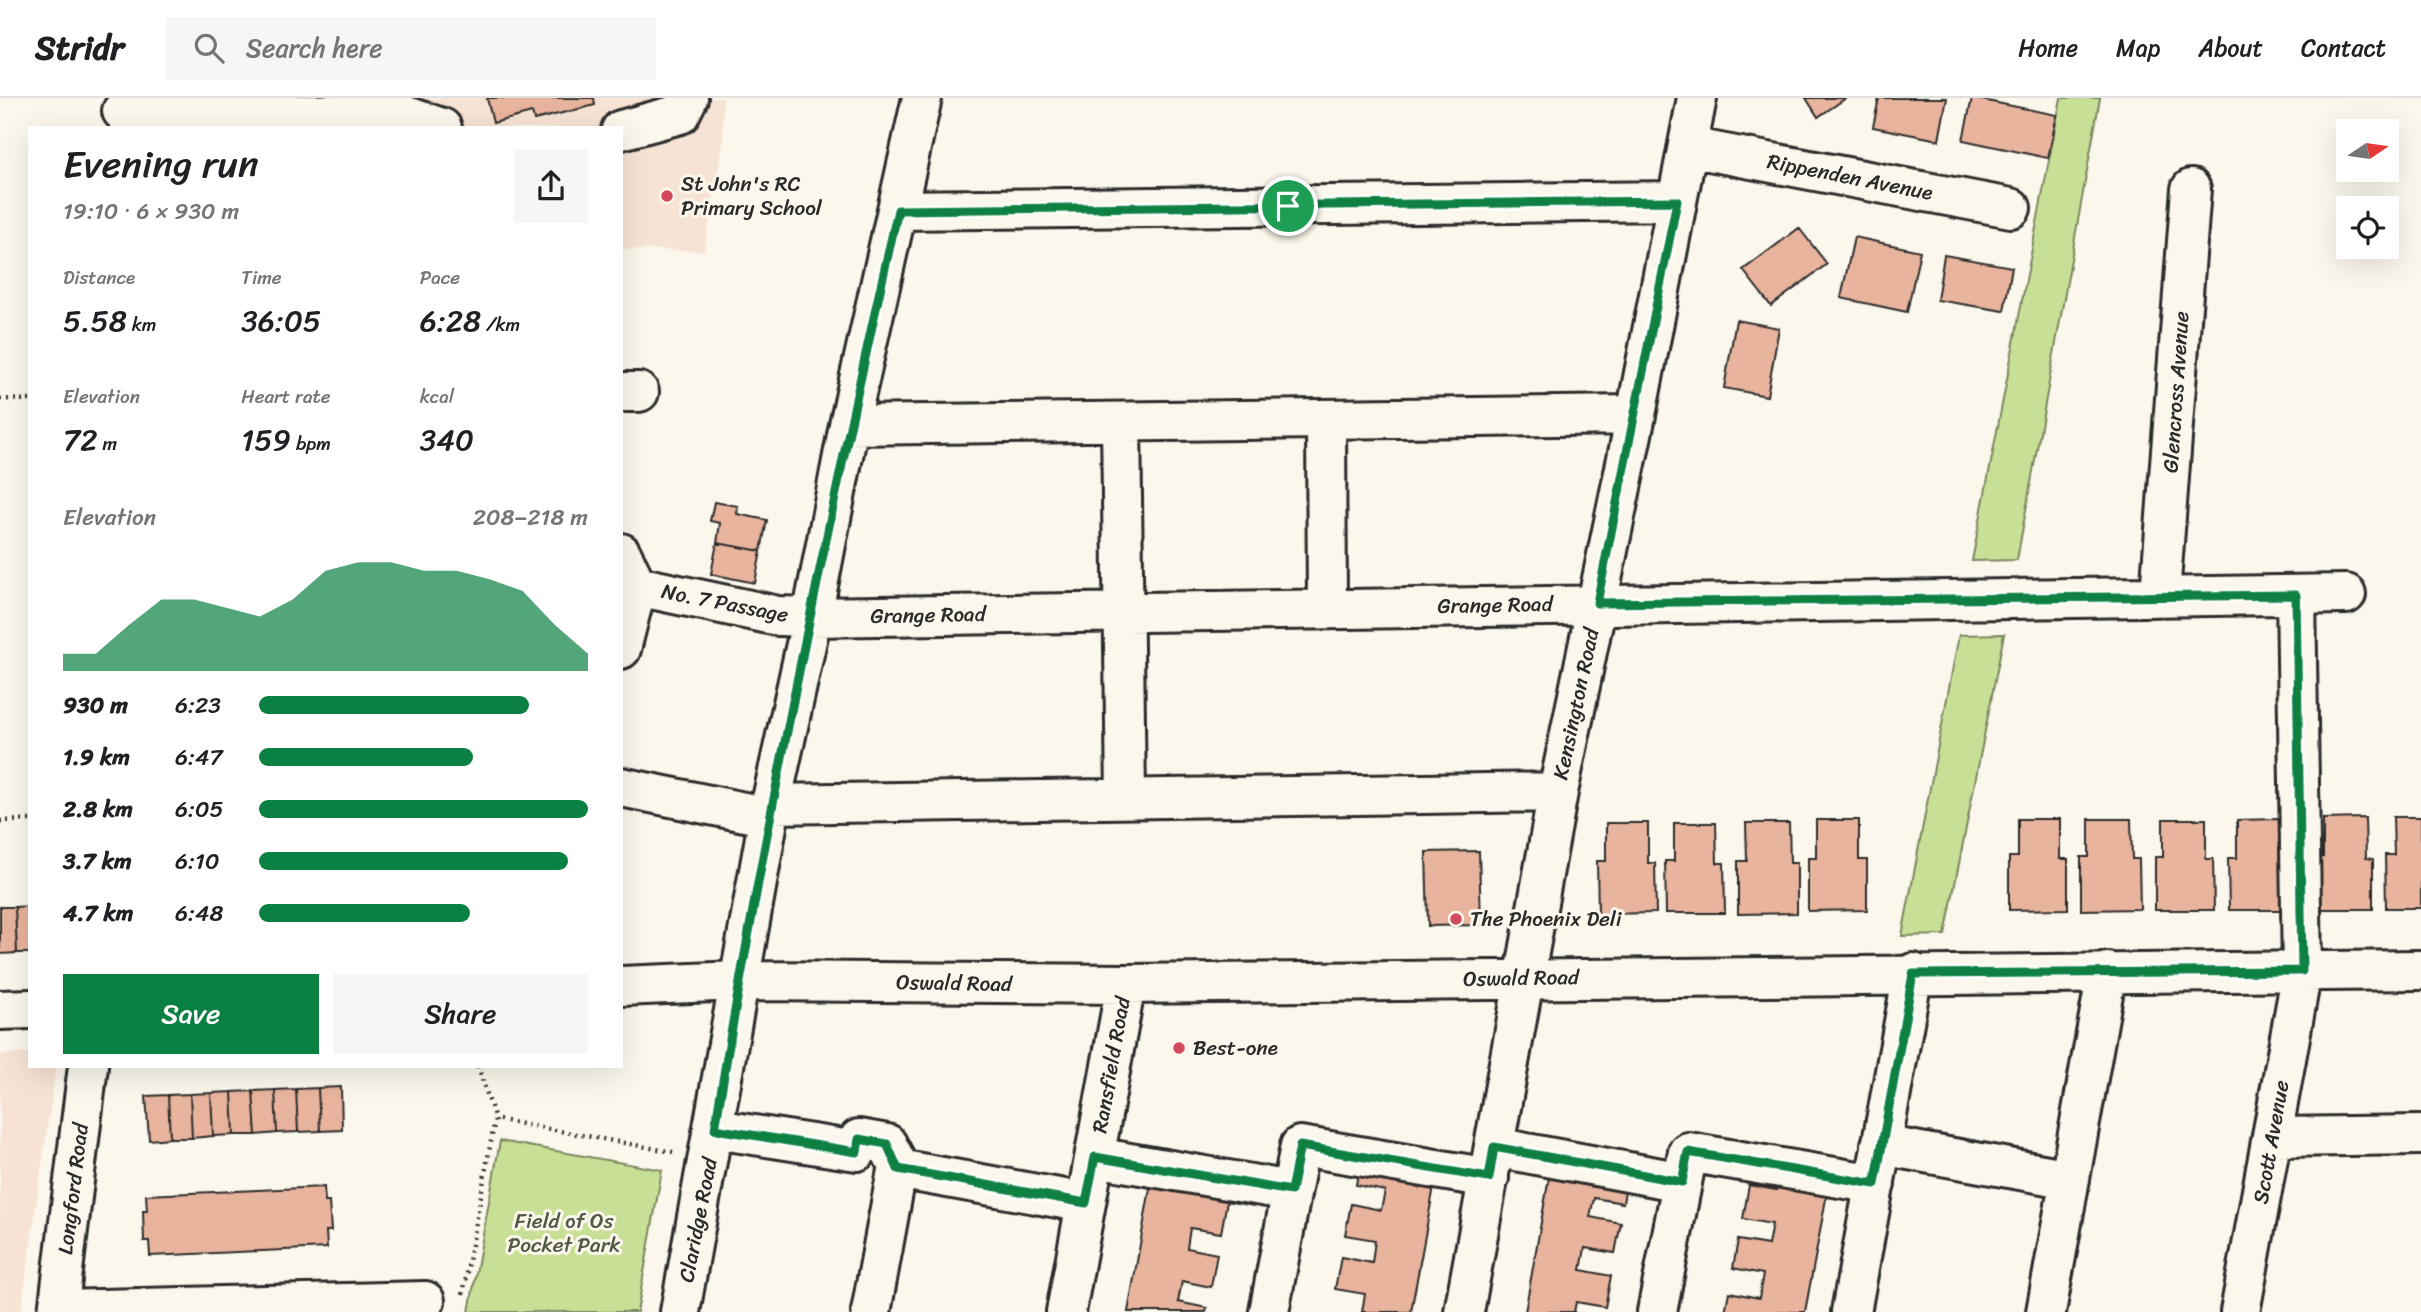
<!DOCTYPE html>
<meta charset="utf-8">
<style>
:root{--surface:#fff;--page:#f6f6f6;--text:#202124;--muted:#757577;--line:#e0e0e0;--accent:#0b8043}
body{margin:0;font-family:Sriracha,sans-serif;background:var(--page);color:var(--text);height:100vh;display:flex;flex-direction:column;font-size:26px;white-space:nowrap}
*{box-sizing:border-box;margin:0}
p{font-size:23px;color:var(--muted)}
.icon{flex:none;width:38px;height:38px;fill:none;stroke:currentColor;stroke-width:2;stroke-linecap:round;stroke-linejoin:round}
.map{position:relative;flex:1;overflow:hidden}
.details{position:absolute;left:28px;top:28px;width:595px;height:942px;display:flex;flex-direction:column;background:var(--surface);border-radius:0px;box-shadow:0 7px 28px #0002}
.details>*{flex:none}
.needle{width:46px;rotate:77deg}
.fabs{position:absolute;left:2336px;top:21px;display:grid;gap:14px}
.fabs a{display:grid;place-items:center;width:63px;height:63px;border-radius:0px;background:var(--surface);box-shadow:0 7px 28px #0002;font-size:35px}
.pin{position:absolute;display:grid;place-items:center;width:60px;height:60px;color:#fff;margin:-30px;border:4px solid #fff;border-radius:50%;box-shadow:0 2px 7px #0007}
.round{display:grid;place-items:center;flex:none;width:74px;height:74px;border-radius:0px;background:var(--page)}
.overview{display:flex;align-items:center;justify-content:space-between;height:119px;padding:0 35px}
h1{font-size:38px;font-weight:600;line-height:52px}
.figures{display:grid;grid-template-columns:repeat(3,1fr);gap:10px;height:119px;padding:7px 35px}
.figures div{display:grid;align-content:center}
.figures b{font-size:30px;font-weight:600}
.figures small{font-size:19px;font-weight:400}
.figures p{font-size:19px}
.chart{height:196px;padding:14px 35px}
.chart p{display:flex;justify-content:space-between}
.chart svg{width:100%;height:126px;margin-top:7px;fill:var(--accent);opacity:.7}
.cta{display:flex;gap:14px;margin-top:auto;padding:14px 35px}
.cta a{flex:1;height:80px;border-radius:0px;background:var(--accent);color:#fff;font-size:28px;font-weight:600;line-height:80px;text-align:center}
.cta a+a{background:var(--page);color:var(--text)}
ul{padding:0 35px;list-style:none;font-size:23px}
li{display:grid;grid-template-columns:112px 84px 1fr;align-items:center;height:52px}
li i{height:18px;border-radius:9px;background:var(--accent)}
header{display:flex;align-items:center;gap:42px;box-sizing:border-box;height:98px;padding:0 35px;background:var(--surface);border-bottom:2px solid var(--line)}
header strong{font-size:33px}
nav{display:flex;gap:38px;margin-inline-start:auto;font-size:24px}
.search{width:490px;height:63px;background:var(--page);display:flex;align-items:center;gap:18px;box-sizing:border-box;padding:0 24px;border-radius:0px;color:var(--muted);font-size:26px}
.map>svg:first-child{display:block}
.built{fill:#f6e3d4}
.green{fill:#c8e096;stroke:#7a8660;stroke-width:2}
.building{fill:#e9b49d;stroke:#2b2b2b;stroke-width:2}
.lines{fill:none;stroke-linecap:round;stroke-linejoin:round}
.minor-casing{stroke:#2b2b2b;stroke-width:44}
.path{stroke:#2b2b2b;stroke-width:4.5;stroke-dasharray:2 5;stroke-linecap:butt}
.minor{stroke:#fbf7ec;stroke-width:38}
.route-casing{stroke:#fff;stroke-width:14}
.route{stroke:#0b8043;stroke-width:9}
.poi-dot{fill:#d1495b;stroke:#fbf7ec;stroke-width:2.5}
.labels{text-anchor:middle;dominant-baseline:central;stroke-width:6;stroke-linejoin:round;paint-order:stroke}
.street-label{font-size:21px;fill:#2b2b2b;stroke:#fbf7ec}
.poi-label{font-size:21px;fill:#2b2b2b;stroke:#fbf7ec;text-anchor:start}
.park-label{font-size:21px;fill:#525846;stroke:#fbf7ec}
</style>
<header>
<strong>Stridr</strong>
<div class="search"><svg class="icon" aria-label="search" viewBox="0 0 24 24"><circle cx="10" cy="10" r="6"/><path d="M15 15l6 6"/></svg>Search here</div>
<nav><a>Home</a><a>Map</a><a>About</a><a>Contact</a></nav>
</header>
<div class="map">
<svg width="2421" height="1214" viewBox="0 0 2421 1214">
<rect width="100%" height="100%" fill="#fbf7ec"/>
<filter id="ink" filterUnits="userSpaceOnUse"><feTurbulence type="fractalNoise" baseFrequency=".0143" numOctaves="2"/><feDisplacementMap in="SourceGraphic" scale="14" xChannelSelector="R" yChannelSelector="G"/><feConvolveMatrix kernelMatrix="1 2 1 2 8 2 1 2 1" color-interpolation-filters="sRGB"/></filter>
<g filter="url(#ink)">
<path class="built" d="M374 0H723V44L704 153 621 151V30H373Z
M30 955V968H56L21 1214H0V956Z"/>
<path class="green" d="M2061 0H2100L2017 462 1972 463Z
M2004 536 1945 837 1902 838 1959 537Z
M500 1043 662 1072 637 1214H469Z"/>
<path class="building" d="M487 0H594L595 7 534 22 532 15 493 25Z
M1806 0H1846L1818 19Z
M1879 0H1947L1939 42 1873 29Z
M1972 0 2057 17 2048 60 1963 42Z
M1799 130 1827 166 1771 208 1743 172Z
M1854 139 1920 153 1907 214 1841 200Z
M1944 157 2012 169 2004 213 1937 202Z
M1736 222 1779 230 1767 298 1724 290Z
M714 404 738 408 737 416 767 422 761 453 717 445 720 425 710 423Z
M717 445 761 453 755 485 711 476Z
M2393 719H2421V810H2386L2385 757H2394Z
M2365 720 2366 760 2373 761V811H2315L2314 759H2323V721Z
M2018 721H2060V761H2068V811L2009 812V759H2018Z
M2089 721H2131L2132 761H2139L2140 811 2081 812V759H2089Z
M2163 721H2206V761H2213L2214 812H2155V759H2163Z
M2280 721V761H2287L2288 812H2229L2228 760H2237V722Z
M1816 722H1859V762H1867V812L1808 813V760H1816Z
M1606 725H1648V765H1655L1656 815 1598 816 1597 763H1606Z
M1674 725H1716L1717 765H1724L1725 815H1666L1665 763H1674Z
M1746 725H1789L1790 765H1797V815L1738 816V763H1747Z
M1479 753 1481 827 1428 828 1426 754Z
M30 808V855H17L15 809Z
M0 809H15L17 855 0 856Z
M341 989 342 1032 320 1033 318 990Z
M318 990 320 1033 298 1034 296 991Z
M296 991 298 1034 277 1035 275 992Z
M275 992 277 1035 256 1037 253 993Z
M253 993 256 1037H234L232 994Z
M232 994 234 1037 213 1038 211 995Z
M211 995 213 1038 192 1040 190 996Z
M190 996 192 1040H170L168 997Z
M168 997 170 1040 149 1042 146 998Z
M1359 1069 1435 1083 1411 1214H1362L1365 1196 1335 1191 1341 1159 1372 1165 1375 1142 1345 1137 1351 1106 1381 1112 1385 1093 1356 1087Z
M1550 1074 1626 1087 1623 1105 1594 1100 1590 1119 1621 1125 1615 1155 1585 1150 1581 1172 1611 1178 1605 1209 1576 1204 1574 1214H1525Z
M1152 1079 1198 1087 1196 1097 1227 1103 1221 1135 1190 1130 1187 1150 1217 1156 1211 1189 1182 1183 1178 1204 1207 1210 1206 1214H1128Z
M1778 1081 1828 1090 1805 1214H1725L1729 1194 1759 1200 1763 1176 1733 1170 1738 1142 1768 1147 1772 1126 1743 1121 1749 1087 1776 1092Z
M324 1089 325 1104H329L331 1133H326L327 1150 150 1158 149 1143H144L143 1113H147L146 1097Z"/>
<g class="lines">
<defs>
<path id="minor" d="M122 13 305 17 397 15 442 30
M621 32 680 16 688 0
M1688 49 2011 110
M898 112 1677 103
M621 294H639
M1326 321 1327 509
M1121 324 1126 700
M849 327 1636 317
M621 455 637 488
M2160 497 2191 91
M621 551 637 488 778 518 812 519 2346 496
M621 689 769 719
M771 706 1558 694
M621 888 739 883 1126 886 2421 872
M0 912 30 911
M715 1031 857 1053 859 1041 887 1046 898 1067 871 1214
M2273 1039 2421 1037
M1881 1047 2070 1081
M1494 1049 1682 1084
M1095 1059 1291 1093
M898 1071 1086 1105
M59 1212 425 1203
M58 1214 88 968
M680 1214 771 706 812 519 849 327 922 0
M1066 1214 1126 886
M1269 1214 1300 1048 1489 1080
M1464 1214 1558 694 1636 317 1697 0
M1657 1214 1688 1054 1875 1086
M1851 1214 1913 875
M2046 1214 2107 874
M2240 1214 2302 873 2296 497"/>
</defs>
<use href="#minor" class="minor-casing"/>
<path class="path" d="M0 301 30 302
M0 723 30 722
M478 968 495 1021
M463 1196 495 1021 673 1054"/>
<use href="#minor" class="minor"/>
</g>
</g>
<g class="lines" filter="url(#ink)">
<defs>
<path id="route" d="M1677 103 1597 505 2296 497 2302 873 1913 876 1875 1086 1688 1054 1682 1084 1494 1049 1489 1080 1300 1048 1291 1093 1095 1059 1086 1105 898 1071 887 1046 859 1041 857 1054 715 1031C765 723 829 417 898 112Z"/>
</defs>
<use href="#route" class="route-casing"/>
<use href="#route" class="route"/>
</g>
<g class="poi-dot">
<circle cx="667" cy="98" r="7"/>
<circle cx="1456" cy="821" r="7"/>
<circle cx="1179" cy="950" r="7"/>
</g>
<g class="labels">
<g class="street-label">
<text transform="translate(1850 79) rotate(11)">Rippenden Avenue</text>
<text transform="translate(2176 294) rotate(-86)">Glencross Avenue</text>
<text transform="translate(725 505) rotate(11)">No. 7 Passage</text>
<text transform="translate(1495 507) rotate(-1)">Grange Road</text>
<text transform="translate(928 517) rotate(-1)">Grange Road</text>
<text transform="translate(1576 606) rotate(-78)">Kensington Road</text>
<text transform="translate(1521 880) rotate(-1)">Oswald Road</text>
<text transform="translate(954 885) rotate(1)">Oswald Road</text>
<text transform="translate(1111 967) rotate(-80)">Ransfield Road</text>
<text transform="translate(2271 1044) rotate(-80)">Scott Avenue</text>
<text transform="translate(73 1091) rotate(-83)">Longford Road</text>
<text transform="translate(698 1122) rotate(-79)">Claridge Road</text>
</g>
<g class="poi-label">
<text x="681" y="86">St John's RC<tspan x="681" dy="24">Primary School</tspan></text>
<text x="1470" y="821">The Phoenix Deli</text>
<text x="1193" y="950">Best-one</text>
</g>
<g class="park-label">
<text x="564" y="1123">Field of Os<tspan x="564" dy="24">Pocket Park</tspan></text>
</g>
</g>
</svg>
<div class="fabs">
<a><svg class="needle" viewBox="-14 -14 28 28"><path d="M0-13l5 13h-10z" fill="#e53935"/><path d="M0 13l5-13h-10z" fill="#757577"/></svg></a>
<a><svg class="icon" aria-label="locate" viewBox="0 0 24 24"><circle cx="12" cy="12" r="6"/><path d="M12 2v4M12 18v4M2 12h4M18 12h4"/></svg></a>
</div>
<div class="pin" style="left:1288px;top:108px;background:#1e9e55"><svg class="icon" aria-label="arrive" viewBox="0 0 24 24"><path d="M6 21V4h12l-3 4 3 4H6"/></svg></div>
<section class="details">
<div class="overview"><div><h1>Evening run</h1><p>19:10 · 6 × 930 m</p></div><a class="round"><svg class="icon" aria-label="share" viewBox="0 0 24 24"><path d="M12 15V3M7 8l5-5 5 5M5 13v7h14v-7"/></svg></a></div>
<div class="figures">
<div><p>Distance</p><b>5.58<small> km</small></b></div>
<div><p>Time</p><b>36:05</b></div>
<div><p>Pace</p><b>6:28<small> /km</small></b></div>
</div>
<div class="figures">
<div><p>Elevation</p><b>72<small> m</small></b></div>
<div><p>Heart rate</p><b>159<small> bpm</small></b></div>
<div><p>kcal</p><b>340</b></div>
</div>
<div class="chart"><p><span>Elevation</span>208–218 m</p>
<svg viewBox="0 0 160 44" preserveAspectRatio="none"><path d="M0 44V38L10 38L20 28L30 19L40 19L50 22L60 25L70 19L80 9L90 6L100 6L110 9L120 9L130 12L140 16L150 28L160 38V44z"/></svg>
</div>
<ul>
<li><b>930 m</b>6:23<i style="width:82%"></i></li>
<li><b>1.9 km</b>6:47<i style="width:65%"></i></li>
<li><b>2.8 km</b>6:05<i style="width:100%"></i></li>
<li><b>3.7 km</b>6:10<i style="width:94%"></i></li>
<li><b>4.7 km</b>6:48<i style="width:64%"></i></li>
</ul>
<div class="cta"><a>Save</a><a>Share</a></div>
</section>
</div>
